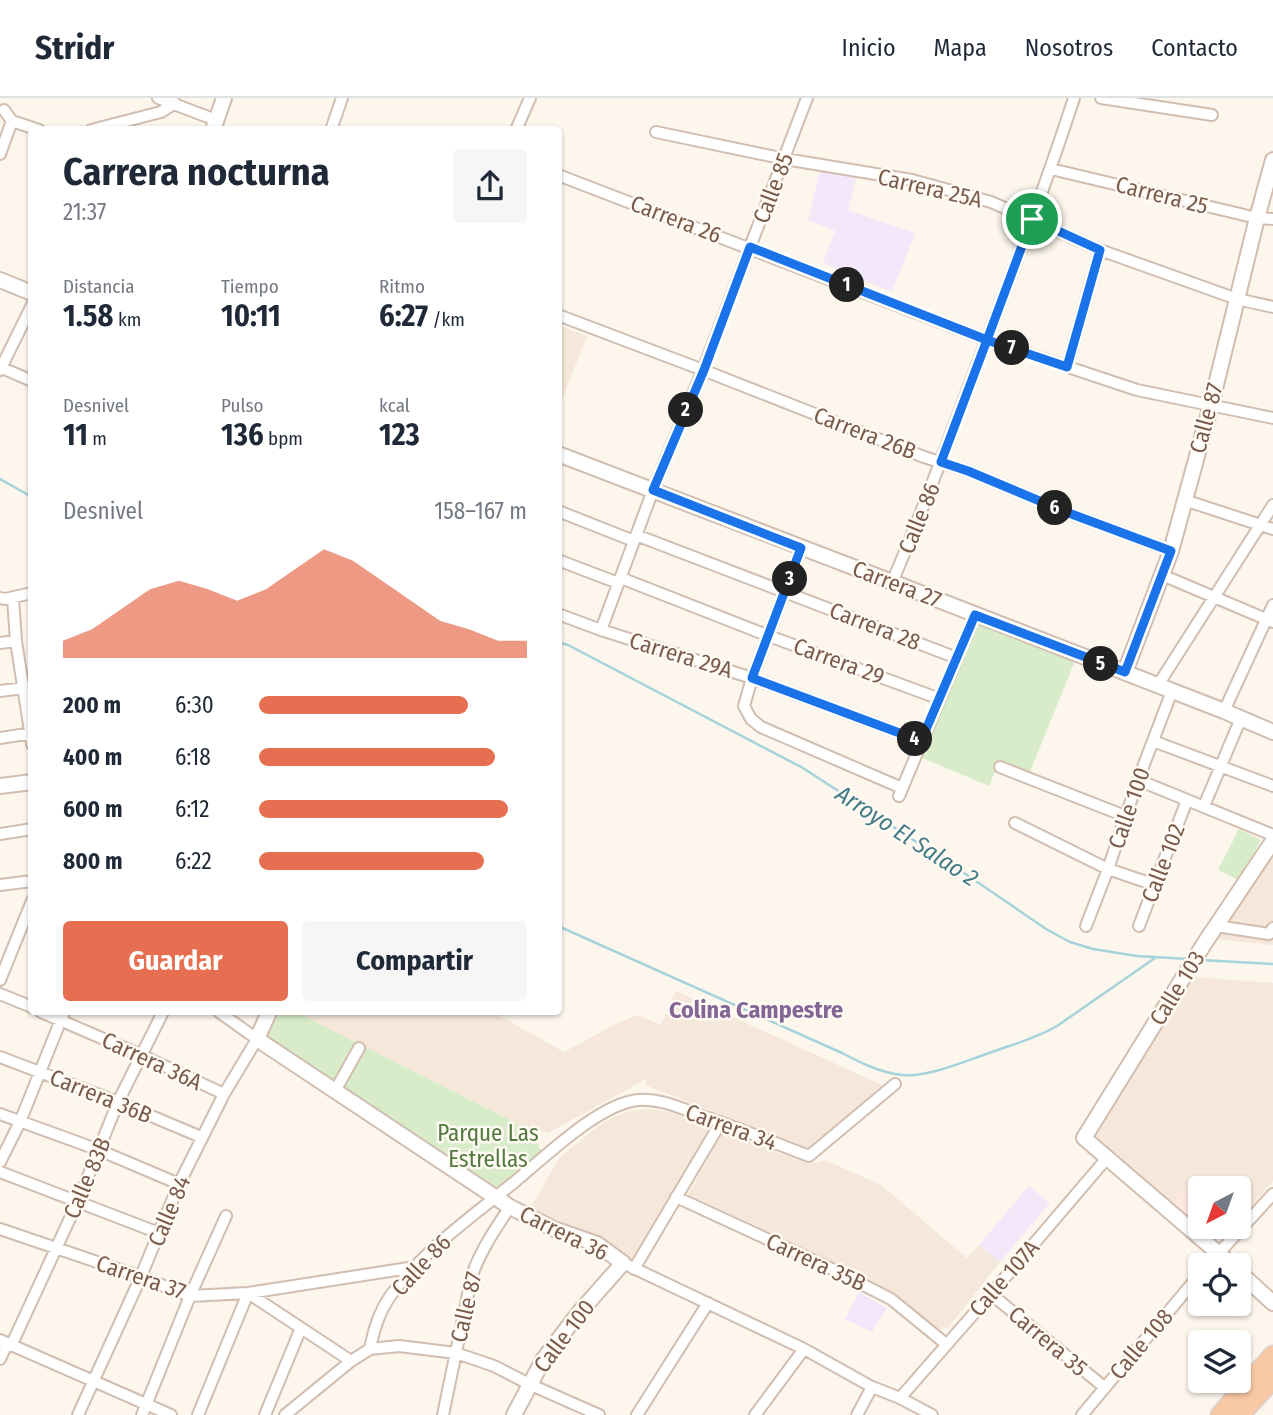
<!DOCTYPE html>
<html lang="es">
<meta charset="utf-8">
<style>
:root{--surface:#fff;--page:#f6f6f7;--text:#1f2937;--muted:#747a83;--line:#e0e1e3;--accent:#e76f51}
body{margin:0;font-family:"Fira Sans Condensed",sans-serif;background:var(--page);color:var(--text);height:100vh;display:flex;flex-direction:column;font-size:26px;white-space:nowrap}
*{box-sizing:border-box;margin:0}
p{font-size:23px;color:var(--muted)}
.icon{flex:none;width:38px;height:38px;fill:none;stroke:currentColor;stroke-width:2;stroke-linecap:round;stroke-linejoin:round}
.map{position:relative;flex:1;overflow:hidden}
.sheet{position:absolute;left:28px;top:28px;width:534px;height:889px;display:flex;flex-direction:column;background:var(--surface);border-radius:7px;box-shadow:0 2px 5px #0004}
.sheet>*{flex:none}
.needle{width:46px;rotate:221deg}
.buttons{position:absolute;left:1188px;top:1078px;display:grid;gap:14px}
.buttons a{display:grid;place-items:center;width:63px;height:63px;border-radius:7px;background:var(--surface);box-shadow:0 2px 5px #0004;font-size:35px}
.pin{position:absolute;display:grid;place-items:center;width:60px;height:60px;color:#fff;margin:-30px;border:4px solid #fff;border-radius:50%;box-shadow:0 2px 7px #0007}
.km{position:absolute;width:35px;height:35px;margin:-18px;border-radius:50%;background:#222;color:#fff;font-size:19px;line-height:35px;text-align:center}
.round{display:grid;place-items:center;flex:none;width:74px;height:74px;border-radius:7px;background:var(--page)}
.summary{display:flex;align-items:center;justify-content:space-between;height:119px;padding:0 35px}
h1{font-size:38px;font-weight:700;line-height:52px}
.figures{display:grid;grid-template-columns:repeat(3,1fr);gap:10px;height:119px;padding:7px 35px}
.figures div{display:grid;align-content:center}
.figures b{font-size:30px;font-weight:700}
.figures small{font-size:19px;font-weight:400}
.figures p{font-size:19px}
.chart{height:196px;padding:14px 35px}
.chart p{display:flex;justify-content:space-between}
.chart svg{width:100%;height:126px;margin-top:7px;fill:var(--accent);opacity:.7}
.action{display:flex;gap:14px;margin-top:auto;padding:14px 35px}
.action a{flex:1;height:80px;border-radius:7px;background:var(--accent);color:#fff;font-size:28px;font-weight:700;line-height:80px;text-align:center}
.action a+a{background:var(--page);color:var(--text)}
ul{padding:0 35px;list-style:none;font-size:23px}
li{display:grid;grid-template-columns:112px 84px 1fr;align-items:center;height:52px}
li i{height:18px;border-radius:9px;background:var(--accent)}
header{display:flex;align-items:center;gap:42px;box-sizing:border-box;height:98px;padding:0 35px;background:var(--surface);border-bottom:2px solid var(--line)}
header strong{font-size:33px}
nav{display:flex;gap:38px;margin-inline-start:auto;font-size:24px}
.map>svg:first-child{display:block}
.residential{fill:#f5e8da}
.commercial{fill:#fde8e0}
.education{fill:#f3e8fa}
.green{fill:#d8ecc9}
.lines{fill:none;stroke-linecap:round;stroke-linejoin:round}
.stream{stroke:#a5d3da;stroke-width:2.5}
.minor-casing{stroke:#d1beb0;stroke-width:14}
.tertiary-casing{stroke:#d1beb0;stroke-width:18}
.trunk-casing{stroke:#dad1cd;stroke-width:21}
.minor{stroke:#fff;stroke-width:10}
.tertiary{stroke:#fff;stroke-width:14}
.trunk{stroke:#f9c8a4;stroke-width:18}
.route-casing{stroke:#fff;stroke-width:14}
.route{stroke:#1a73e8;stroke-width:9}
.labels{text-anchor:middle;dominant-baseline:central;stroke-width:5;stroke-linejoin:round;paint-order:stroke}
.street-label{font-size:23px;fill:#7a5c4d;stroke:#fffaf3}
.park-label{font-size:23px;fill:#537a41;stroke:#fffaf3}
.water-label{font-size:24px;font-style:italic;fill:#437c86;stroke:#fffaf3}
.neighbourhood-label{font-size:24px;font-weight:bold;fill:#846695;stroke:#fffaf3}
</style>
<header>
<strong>Stridr</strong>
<nav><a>Inicio</a><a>Mapa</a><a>Nosotros</a><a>Contacto</a></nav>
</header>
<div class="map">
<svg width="1273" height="1317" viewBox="0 0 1273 1317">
<rect width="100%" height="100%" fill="#fdf6ec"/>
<path class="residential" d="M558 227 587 238 558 312Z
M1273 754V847L1215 841Z
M1195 879 1273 885V1083L1244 1116 1239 1112V1090H1215L1199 1076 1171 1106 1094 1042 1093 1034Z
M676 893 882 987 810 1051 645 987 648 980 548 1035 520 1027 296 914H493L564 954 618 925 637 917 661 927Z
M650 1011 669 1014 710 1029 630 1164 599 1141 530 1110 560 1059 600 1027 613 1019 631 1013Z
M723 1034 810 1066 825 1062 881 1087 967 1160 979 1147 1000 1164 948 1230 937 1231 899 1198 688 1096Z"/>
<path class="commercial" d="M1199 1076 1215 1090H1200V1129H1232L1219 1144 1171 1106Z"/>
<path class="education" d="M821 69 857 77 848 112 915 135 892 194 823 165 835 133 808 122Z
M1029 1088 1050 1105 1000 1164 979 1147Z
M859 1194 887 1210 872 1234 845 1221Z"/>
<path class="green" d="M977 522 1075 563 1029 676 999 664 989 688 920 659Z
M1239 731 1261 742 1240 783 1218 772Z
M279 914H296L520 1027 534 1031V1039L543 1056 496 1094 265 941Z"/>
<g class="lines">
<path class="stream" d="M0 381 32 399
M558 544 568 547 803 670 967 777 1046 831 1070 844 1093 851 1137 858 1188 861
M558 828 842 955C861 965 881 975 903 977 927 980 968 962 992 954 1014 946 1037 940 1057 928L1155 860
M1202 862 1273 866"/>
<defs>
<path id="minor" d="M158 0 216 22
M1101 0 1212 17
M12 23 39 32
M91 32 161 14 175 5
M331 32 342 0
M516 32 530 0
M656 34 785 61 912 82 945 91 991 104 1100 152 1237 201 1273 209
M0 56 12 23 4 12
M1051 71 1257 120 1273 121
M558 77 987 242 1137 292 1273 320
M558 217 703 272 924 359 968 373 1066 414 1171 453
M0 269 32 283
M1067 269 1100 152
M0 272 32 207
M1184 402 1273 431
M558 413 634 443
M636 437 957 560
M801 450 752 580 744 608 751 621 761 629 902 690
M558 462 618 485
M1162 477 1273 524
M621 480 769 538 940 601
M892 484C916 430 936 375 957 320 997 214 1039 108 1074 0
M0 500 5 501 32 495
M13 500 16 543 32 646
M558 516 601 532 752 580 921 643
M601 532 653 392 703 272 807 0
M0 545 16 543
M1158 587 1273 407
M0 593 32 589
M1224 613 1273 507
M0 640 32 635
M1153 643 1273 688
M1000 669 1125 718
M1138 682 1273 737
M899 698 975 517
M1204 708 1241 620
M1015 725 1108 771 1155 787
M0 736 32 731
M0 787 32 783
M1086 828 1108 771 1138 682 1172 593
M1139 828 1187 702
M1216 828 1269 836 1273 830
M0 882 32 803
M0 896 32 909
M41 914 141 957 224 996
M0 959 118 1004 201 1039
M335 993 359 950
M0 1016 99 1052 179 1086
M0 1064 20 1024 64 914
M0 1074 159 1135
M676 1099 832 1171 891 1201 946 1246
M0 1131 141 1179 190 1198 248 1195 351 1263
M623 1165 804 1251 872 1289 900 1300 932 1317
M1208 1167 1273 1096
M634 1171 721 1024
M991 1196 1104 1289
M0 1242 171 1317
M11 1248 78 1103 118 1004 163 914
M370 1251C374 1231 379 1214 391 1197 424 1152 469 1121 512 1086 543 1061 598 1006 638 1002 660 1000 680 1010 700 1017 736 1029 772 1044 809 1058L895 986
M0 1261 7 1246
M900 1300 991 1196 1107 1060
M78 1317 139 1183 179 1086 224 996 257 941 219 914
M142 1317 190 1198 226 1118
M198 1317 248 1195 415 1169
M265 1317 301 1230
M285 1317 351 1263 370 1251 399 1248 456 1255 494 1268 529 1286 599 1317
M443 1317 472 1177C481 1152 495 1131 510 1109
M637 1317 708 1205
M755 1317 804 1251
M857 1317 872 1289
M1082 1317 1200 1176"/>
<path id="tertiary" d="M213 32 224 0
M0 182 32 195
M558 356 892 484 1224 613 1273 634
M1125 574 1171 453 1211 307 1257 120 1273 62
M0 688 32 684
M269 914 257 941 510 1109 554 1131 597 1146 623 1165 578 1216 543 1262 514 1317
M1232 1167 1084 1040 1204 846 1273 743
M1239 1174 1273 1205"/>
<path id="trunk" d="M1220 1317 1273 1257
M1240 1317 1273 1281"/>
</defs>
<use href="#minor" class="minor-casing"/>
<use href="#tertiary" class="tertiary-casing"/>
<use href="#trunk" class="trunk-casing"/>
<use href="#minor" class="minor"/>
<use href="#tertiary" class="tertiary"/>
<use href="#trunk" class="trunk"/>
</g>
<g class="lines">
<defs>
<path id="route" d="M1032 121 987 242 750 149 704 272 653 392 801 450 752 580 921 643 975 517 1125 574 1171 453 1066 414 968 373 941 364 987 242 1067 269 1100 152 1032 121"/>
</defs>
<use href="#route" class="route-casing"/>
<use href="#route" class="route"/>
</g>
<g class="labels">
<g class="street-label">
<text transform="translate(773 90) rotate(-69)">Calle 85</text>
<text transform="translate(930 90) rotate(13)">Carrera 25A</text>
<text transform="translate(1162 97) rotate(14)">Carrera 25</text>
<text transform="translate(676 121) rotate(21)">Carrera 26</text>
<text transform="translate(1206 320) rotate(-75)">Calle 87</text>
<text transform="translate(865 335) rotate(21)">Carrera 26B</text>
<text transform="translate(919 420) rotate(-68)">Calle 86</text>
<text transform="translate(897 486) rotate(21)">Carrera 27</text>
<text transform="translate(875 528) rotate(21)">Carrera 28</text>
<text transform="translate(681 557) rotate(17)">Carrera 29A</text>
<text transform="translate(839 563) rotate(20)">Carrera 29</text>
<text transform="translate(1129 710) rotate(-71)">Calle 100</text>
<text transform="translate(1163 765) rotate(-69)">Calle 102</text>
<text transform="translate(1177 890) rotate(-58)">Calle 103</text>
<text transform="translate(152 963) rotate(25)">Carrera 36A</text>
<text transform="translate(101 998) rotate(22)">Carrera 36B</text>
<text transform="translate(731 1029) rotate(20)">Carrera 34</text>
<text transform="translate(87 1080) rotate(-67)">Calle 83B</text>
<text transform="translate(169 1113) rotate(-67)">Calle 84</text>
<text transform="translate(564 1135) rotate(26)">Carrera 36</text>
<text transform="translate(816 1164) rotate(25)">Carrera 35B</text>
<text transform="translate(421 1167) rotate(-47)">Calle 86</text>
<text transform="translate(141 1179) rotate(19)">Carrera 37</text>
<text transform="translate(1004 1180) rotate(-49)">Calle 107A</text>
<text transform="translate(466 1209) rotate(-77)">Calle 87</text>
<text transform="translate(564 1238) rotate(-53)">Calle 100</text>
<text transform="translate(1048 1243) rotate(40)">Carrera 35</text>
<text transform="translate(1141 1246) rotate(-50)">Calle 108</text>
</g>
<g class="park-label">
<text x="488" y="1035">Parque Las<tspan x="488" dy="26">Estrellas</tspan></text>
</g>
<g class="water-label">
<text transform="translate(907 738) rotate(33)">Arroyo El Salao 2</text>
</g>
<g class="neighbourhood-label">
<text x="756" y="912">Colina Campestre</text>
</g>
</g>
</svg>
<div class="buttons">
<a><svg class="needle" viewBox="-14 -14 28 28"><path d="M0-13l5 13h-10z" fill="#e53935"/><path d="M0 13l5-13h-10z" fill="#747a83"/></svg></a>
<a><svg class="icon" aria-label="locate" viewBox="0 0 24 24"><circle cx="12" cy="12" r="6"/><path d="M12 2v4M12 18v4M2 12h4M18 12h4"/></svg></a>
<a><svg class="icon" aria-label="layers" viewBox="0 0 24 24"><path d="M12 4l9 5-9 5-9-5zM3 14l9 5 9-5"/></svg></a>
</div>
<div class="pin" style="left:1032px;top:121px;background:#1e9e55"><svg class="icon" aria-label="arrive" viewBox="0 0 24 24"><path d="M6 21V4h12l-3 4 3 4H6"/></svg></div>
<b class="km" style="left:847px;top:187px">1</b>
<b class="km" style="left:686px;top:312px">2</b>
<b class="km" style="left:790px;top:481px">3</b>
<b class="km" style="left:915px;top:641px">4</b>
<b class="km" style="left:1101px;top:566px">5</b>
<b class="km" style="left:1055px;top:410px">6</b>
<b class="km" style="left:1012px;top:250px">7</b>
<section class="sheet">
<div class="summary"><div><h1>Carrera nocturna</h1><p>21:37</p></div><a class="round"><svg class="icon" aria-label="share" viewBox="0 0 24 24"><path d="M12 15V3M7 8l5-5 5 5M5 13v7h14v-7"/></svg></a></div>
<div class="figures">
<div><p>Distancia</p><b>1.58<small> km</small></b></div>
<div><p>Tiempo</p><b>10:11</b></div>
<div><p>Ritmo</p><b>6:27<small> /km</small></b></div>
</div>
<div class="figures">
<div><p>Desnivel</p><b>11<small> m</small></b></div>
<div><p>Pulso</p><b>136<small> bpm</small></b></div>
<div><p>kcal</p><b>123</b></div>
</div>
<div class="chart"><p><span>Desnivel</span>158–167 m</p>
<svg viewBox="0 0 160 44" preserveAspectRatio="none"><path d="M0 44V38L10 34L20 27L30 20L40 17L50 20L60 24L70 20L80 13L90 6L100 10L110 17L120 24L130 31L140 34L150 38L160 38V44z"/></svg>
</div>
<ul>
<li><b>200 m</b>6:30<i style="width:78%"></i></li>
<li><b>400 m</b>6:18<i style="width:88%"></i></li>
<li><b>600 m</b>6:12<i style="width:93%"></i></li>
<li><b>800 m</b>6:22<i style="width:84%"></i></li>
</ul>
<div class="action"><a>Guardar</a><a>Compartir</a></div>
</section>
</div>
